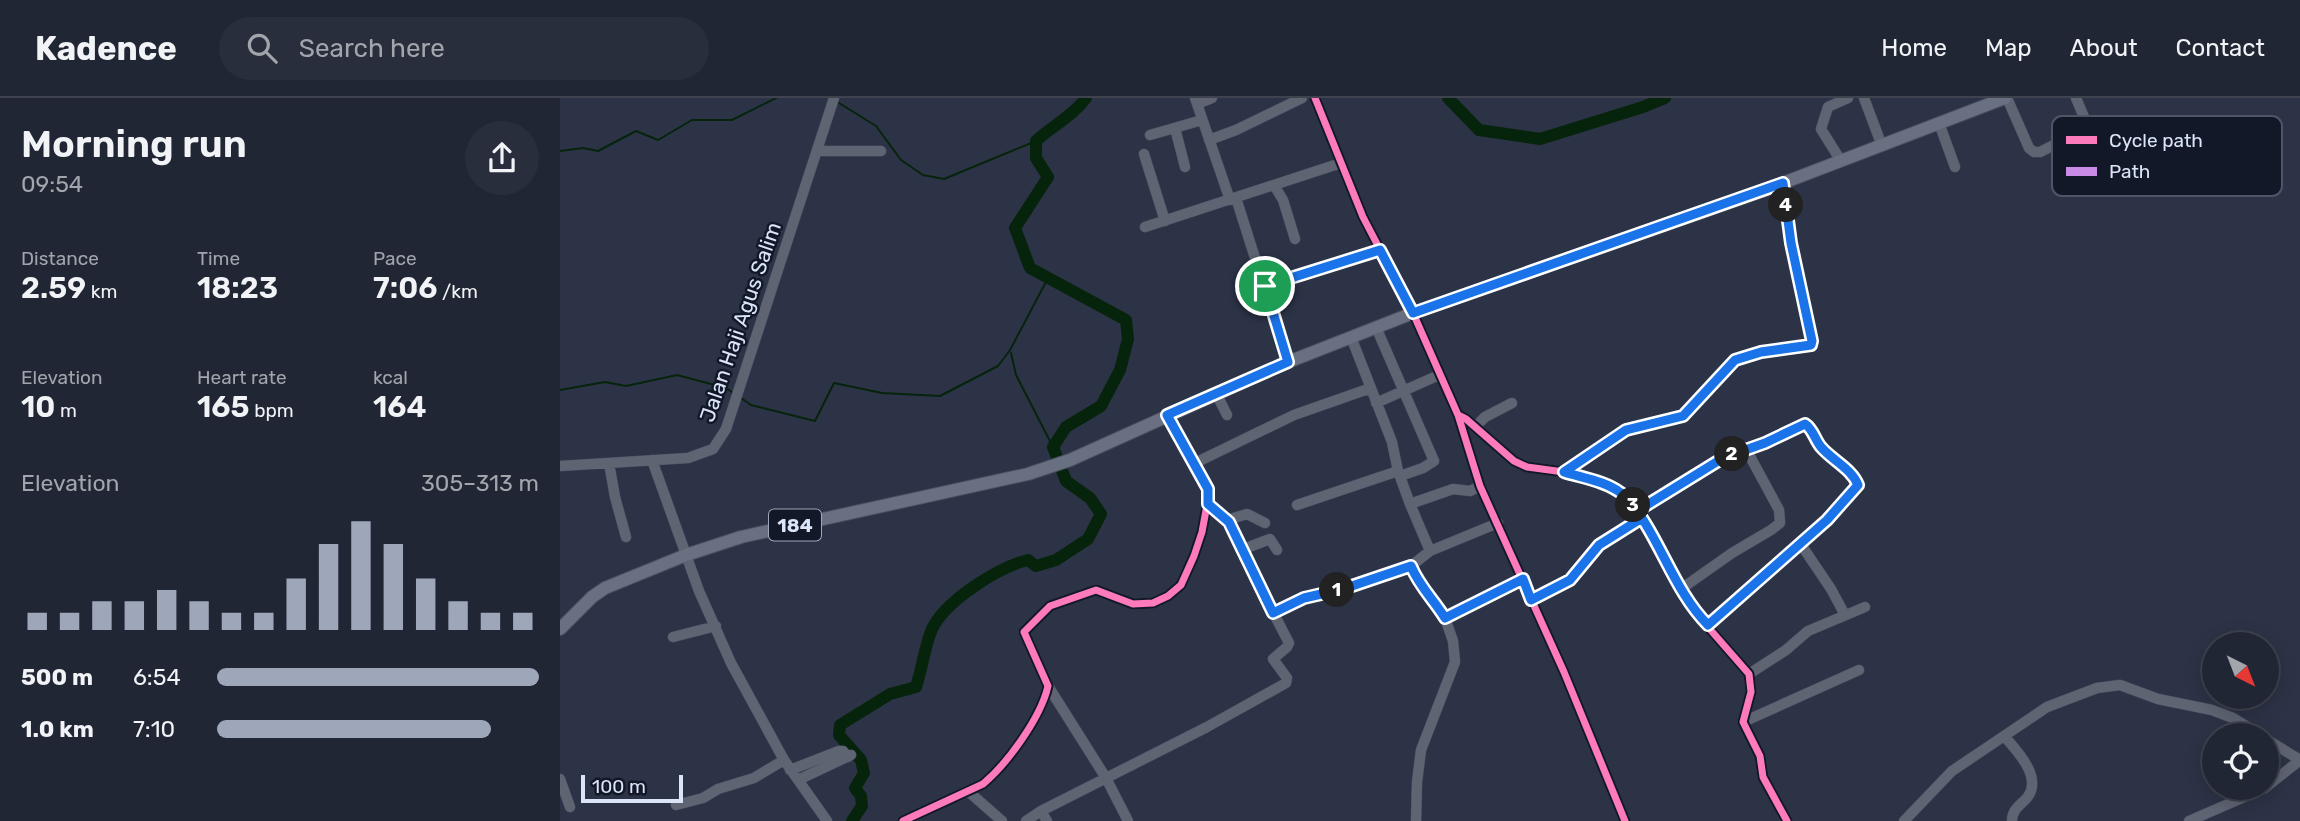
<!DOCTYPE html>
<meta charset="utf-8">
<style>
:root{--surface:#212634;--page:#292e3c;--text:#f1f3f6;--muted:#a2a5ac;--line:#3e434f;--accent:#9ea7ba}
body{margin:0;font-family:Rubik,sans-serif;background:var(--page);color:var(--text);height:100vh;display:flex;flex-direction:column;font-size:26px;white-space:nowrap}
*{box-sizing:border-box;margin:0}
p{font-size:23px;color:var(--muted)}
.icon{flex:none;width:38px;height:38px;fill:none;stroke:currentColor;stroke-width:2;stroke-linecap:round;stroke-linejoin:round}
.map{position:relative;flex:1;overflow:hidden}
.side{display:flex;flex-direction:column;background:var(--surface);width:560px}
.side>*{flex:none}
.needle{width:46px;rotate:138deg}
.tools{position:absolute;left:1642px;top:534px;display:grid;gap:14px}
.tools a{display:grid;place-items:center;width:77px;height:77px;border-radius:50%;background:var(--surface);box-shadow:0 4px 18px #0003,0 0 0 2px var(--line);font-size:35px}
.scale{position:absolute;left:21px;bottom:18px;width:102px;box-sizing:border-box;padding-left:7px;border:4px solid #dbe5f9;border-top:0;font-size:19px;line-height:24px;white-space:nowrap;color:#dbe5f9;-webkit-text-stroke:5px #121827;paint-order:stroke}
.pin{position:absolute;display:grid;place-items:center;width:60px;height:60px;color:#fff;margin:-30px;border:4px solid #fff;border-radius:50%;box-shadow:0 2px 7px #0007}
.km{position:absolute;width:35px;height:35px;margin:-18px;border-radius:50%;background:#222;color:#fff;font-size:19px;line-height:35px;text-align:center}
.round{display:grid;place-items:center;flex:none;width:74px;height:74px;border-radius:37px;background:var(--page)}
.summary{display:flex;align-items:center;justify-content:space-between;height:119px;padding:0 21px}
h1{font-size:38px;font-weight:600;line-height:52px}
.stats{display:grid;grid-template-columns:repeat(3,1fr);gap:10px;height:119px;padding:7px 21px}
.stats div{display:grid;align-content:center}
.stats b{font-size:30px;font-weight:600}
.stats small{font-size:19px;font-weight:400}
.stats p{font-size:19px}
.chart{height:196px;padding:14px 21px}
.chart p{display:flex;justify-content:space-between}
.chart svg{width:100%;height:126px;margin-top:7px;stroke:var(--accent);stroke-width:6}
ul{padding:0 21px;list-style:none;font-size:23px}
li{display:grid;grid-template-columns:112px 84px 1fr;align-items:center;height:52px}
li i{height:18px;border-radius:9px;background:var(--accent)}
header{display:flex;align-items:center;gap:42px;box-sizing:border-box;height:98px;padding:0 35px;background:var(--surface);border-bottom:2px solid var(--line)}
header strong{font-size:33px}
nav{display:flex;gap:38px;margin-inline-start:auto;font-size:24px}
.search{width:490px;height:63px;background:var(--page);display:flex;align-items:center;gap:18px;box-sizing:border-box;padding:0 24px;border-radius:38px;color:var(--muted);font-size:26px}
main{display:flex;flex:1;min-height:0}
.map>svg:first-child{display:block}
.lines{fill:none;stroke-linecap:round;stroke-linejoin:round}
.stream{stroke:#06240c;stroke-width:2}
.river{stroke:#06240c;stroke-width:12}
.minor-casing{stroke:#4a5060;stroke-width:11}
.major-casing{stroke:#4a5060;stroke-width:14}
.minor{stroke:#5e6472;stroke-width:10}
.major{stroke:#697081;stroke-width:12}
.quiet{stroke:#ca8be6;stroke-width:5;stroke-dasharray:10 5;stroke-linecap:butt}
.cycleway-casing{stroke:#121827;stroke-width:11}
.cycleway{stroke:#fd7abc;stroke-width:7}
.route-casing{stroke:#fff;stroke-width:14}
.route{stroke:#1a73e8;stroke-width:9}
.labels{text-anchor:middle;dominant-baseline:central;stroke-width:5;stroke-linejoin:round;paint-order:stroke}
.shield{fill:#121827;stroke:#9fa8ba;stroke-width:2}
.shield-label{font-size:19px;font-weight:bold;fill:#dbe5f9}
.street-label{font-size:21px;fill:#dbe5f9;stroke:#121827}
.key{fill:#121827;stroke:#4e5666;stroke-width:2}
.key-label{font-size:19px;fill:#dbe5f9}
</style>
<header>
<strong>Kadence</strong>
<div class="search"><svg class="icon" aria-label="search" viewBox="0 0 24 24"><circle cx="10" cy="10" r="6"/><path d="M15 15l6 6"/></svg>Search here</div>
<nav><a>Home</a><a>Map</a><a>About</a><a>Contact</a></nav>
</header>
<main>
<section class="side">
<div class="summary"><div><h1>Morning run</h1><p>09:54</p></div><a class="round"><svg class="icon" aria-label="share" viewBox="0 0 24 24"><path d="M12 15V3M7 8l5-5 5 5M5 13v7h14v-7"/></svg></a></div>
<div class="stats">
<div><p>Distance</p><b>2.59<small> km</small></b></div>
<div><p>Time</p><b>18:23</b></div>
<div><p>Pace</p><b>7:06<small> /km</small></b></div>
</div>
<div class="stats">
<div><p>Elevation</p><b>10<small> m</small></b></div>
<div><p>Heart rate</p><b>165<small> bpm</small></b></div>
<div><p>kcal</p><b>164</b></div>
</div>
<div class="chart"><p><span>Elevation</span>305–313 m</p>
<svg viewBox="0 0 160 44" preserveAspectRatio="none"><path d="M5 44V38M15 44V38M25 44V34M35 44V34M45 44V30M55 44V34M65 44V38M75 44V38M85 44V26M95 44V14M105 44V6M115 44V14M125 44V26M135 44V34M145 44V38M155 44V38"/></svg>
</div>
<ul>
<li><b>500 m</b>6:54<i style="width:100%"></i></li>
<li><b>1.0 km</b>7:10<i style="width:85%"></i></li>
</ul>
</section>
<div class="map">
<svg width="1740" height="723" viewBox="0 0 1740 723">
<rect width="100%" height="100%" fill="#2c3346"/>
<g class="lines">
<path class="stream" d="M279 5 316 28 341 62 363 77 384 81 476 43
M0 53 23 50 38 53 76 33 98 42 132 22H172L216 0
M451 255 456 277 493 349
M0 292 45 284 66 288 117 277 166 290 173 295
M181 300 191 307 255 323 274 285 322 295 380 298 438 268 450 252 488 180"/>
<path class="river" d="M888 0 919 32 980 41 1083 9 1105 0
M292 723 302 708 301 698 295 690 304 675 301 662 279 637 280 627 330 596 356 589C362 571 365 547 372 531 386 502 439 469 468 462L476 468 496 462 528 441 541 416 530 400 506 383 493 349 506 329 541 308 560 272 568 241 566 222 470 170 455 130 488 79 476 60V43C492 28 513 18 526 0"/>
<defs>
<path id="minor" d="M635 0 670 102
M755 0 803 119 853 215 898 317 920 388 1004 574 1065 723
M1304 0 1322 48
M1447 0 1469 50 1474 54H1480L1510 39 1545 27 1552 30 1565 47
M1516 0 1529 31
M637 6 652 0
M1379 25 1395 69
M615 30 625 69
M590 37 642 22
M649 42 676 32 742 0
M258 53H321
M584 56 605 123
M1281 63 1261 31 1268 9 1288 0
M714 87 723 102 735 141
M676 100 728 264
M585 129 781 65
M705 188 820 152
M816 229 874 363 863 370 840 378
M791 239 832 344 838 373 850 406 870 453
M656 295 667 317
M816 305 879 277
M898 317 906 321 954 363 967 369 1004 374 1038 384 1059 393 1069 401 1094 440 1134 513 1189 576 1191 594 1183 624 1200 658 1203 679 1227 723
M915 329 925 319 952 305
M92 362 139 493 171 565 224 662 267 723
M49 365 55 399 66 439
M633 366 734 317 811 290
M0 368 128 360 153 351 166 331 274 0
M1004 374 1066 332 1123 318 1175 262 1201 254 1251 247 1252 243 1231 145 1223 85
M648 406 668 423 681 452 710 441 717 452
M850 406 893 391 910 393 920 388
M737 407 838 373
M1077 413 1163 360 1216 340 1245 326C1253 331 1255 342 1261 350 1272 362 1292 371 1298 387L1296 391 1267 422 1148 527
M667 422 687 416 705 425
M1240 445 1271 491 1285 517
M851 468C859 488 874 502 885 520L963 481
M1121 491 1172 455 1211 432 1220 425 1219 412 1186 351
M971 502 1010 482 1039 447 1081 420
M713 515 744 500 783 491 851 468 870 453 938 425
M113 539 156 528
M1189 576 1226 552 1248 533 1305 509
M488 588 546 680 568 723
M1183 624 1299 572
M1445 639C1458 654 1484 681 1466 701 1459 708 1452 712 1452 723
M1706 641 1740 662
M230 672 279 653H283L288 659
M0 681 10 709
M238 682 291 657
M1706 689 1739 663
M409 694 442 723
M116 707 143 700 158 691 194 680 224 662
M481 713 487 723
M343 723 423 686C448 665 481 619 488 588L464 534 490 508 536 492 573 506 593 505 608 498 621 487 634 458 642 434 649 396 607 317
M466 723 481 713 647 629 726 585 727 580 713 561 727 549 729 545 681 452
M856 723 857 684 861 652 895 564 893 543 885 520
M1344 723 1392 673 1487 609 1537 590 1560 587 1598 601 1652 612 1673 620 1701 637
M1629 723 1705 690"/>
<path id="major" d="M0 531 32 499 45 490 126 457 181 439 468 376 510 362 728 264 853 215 1202 93 1445 0"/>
</defs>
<use href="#minor" class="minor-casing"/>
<use href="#major" class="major-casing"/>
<use href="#minor" class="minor"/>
<use href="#major" class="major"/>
<path class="quiet" d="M971 502 1010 482 1039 447 1081 420"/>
<defs>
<path id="cycleway" d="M755 0 803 119 853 215 898 317 920 388 1004 574 1065 723
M898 317 906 321 954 363 967 369 1004 374 1038 384 1059 393 1069 401 1094 440 1134 513 1189 576 1191 594 1183 624 1200 658 1203 679 1227 723
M343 723 423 686C448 665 481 619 488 588L464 534 490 508 536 492 573 506 593 505 608 498 621 487 634 458 642 434 649 396 607 317"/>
</defs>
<use href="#cycleway" class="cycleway-casing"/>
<use href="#cycleway" class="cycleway"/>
</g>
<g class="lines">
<defs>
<path id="route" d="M705 188 728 264 607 317 648 391V406L669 424 713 515 744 500 783 491 851 468C859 488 874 502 885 520L963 481 971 502 1010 482 1039 447 1082 420 1077 413 1163 360 1205 345 1245 326C1253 331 1255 342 1261 349 1272 362 1292 371 1298 387L1267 422 1148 527C1120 499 1106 459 1085 425 1078 414 1071 402 1061 395 1045 383 1023 380 1004 374L1066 332 1123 318 1175 262 1201 254 1251 247 1252 243 1231 145 1223 85 853 215 820 152 705 188"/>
</defs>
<use href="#route" class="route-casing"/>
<use href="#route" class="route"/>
</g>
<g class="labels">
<rect class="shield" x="209" y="411.5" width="52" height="31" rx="5"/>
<g class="shield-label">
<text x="235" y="427">184</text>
</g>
<g class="street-label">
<text transform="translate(180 224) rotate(-71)">Jalan Haji Agus Salim</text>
</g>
</g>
<rect x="1492" y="18" width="230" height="80" rx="10" class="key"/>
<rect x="1506" y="38" width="31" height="8" fill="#fd7abc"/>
<rect x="1506" y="69" width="31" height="9" fill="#ca8be6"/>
<g class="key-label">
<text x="1549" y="49">Cycle path</text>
<text x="1549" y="80">Path</text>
</g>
</svg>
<div class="tools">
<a><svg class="needle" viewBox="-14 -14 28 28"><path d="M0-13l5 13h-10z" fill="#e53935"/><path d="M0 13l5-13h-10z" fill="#a2a5ac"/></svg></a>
<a><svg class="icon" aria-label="locate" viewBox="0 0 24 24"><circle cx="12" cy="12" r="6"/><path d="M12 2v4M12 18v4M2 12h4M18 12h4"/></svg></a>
</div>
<div class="scale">100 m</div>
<div class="pin" style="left:705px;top:188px;background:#1e9e55"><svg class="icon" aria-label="arrive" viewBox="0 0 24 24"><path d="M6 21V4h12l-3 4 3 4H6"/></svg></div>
<b class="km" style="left:777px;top:492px">1</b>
<b class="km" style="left:1172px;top:356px">2</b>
<b class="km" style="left:1073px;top:407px">3</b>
<b class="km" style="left:1226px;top:107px">4</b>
</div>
</main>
